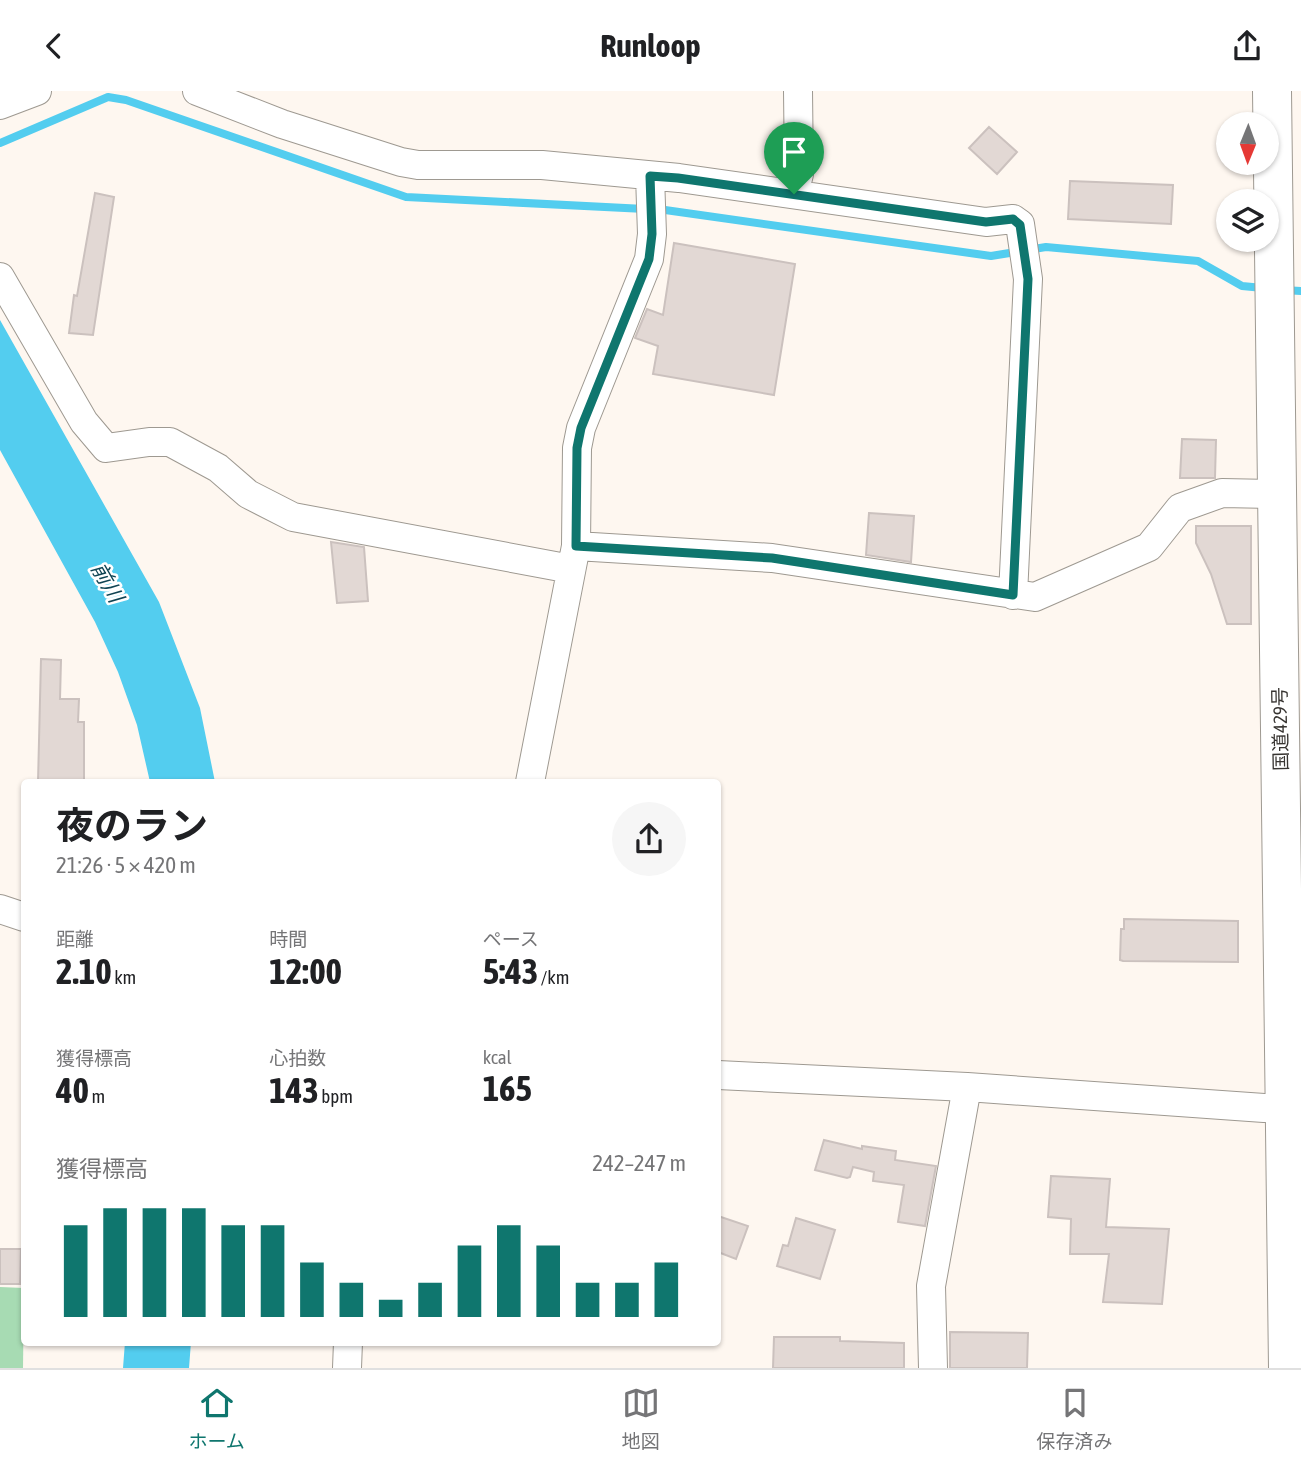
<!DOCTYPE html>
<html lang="ja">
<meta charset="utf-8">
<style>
:root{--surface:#fff;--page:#f6f6f6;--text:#202124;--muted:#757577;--line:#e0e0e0;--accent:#0f766e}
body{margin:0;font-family:"Asap Condensed","Noto Sans JP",sans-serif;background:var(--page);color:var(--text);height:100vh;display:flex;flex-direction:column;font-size:26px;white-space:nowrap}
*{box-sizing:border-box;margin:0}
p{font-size:23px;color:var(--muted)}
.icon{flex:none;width:38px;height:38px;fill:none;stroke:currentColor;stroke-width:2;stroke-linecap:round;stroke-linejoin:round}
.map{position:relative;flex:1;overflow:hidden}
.drawer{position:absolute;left:21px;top:688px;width:700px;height:567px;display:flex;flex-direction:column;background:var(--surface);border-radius:7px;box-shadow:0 2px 5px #0004}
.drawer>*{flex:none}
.needle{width:46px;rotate:181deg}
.fabs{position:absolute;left:1216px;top:21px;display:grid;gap:14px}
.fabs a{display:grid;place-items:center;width:63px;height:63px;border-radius:50%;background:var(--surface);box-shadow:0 2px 5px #0004;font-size:35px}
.pin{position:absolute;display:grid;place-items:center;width:60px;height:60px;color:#fff;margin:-72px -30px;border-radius:50% 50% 50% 0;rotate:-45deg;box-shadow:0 0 7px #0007}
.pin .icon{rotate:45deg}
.round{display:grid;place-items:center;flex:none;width:74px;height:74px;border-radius:37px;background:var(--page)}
.headline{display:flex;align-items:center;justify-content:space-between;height:119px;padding:0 35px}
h1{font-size:38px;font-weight:700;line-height:52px}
.figures{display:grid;grid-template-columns:repeat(3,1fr);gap:10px;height:119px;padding:7px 35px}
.figures div{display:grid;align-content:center}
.figures b{font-size:35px;font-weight:700}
.figures small{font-size:19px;font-weight:400}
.figures p{font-size:19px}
.chart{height:196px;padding:14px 35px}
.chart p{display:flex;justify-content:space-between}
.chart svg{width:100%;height:126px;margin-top:7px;stroke:var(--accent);stroke-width:6}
header{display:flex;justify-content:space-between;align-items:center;height:91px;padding:0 35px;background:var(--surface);font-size:32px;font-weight:700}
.dock{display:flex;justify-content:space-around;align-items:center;height:98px;border-top:2px solid var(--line);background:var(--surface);font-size:19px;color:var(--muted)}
.dock a{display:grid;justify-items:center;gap:4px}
.dock .current{color:var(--accent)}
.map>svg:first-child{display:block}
.green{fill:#a7dbb3}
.water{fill:#53cdef}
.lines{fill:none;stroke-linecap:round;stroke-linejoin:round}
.stream{stroke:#53cdef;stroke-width:8}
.building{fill:#e2d8d4;stroke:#cbc1be;stroke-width:2}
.minor-casing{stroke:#9e9991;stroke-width:30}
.highway-casing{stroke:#9e9991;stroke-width:40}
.minor{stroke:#fff;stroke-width:28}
.highway{stroke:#fff;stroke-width:38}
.route-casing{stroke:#fff;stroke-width:14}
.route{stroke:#0f766e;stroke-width:9}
.labels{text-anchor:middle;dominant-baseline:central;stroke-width:5;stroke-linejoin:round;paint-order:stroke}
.street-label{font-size:19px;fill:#383532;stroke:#fff}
.water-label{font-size:21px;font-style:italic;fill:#0f4453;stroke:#fff}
</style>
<header><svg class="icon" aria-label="back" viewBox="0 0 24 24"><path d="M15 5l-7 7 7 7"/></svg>Runloop<svg class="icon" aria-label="share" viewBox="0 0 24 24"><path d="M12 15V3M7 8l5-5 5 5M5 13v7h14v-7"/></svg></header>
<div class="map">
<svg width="1301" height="1277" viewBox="0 0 1301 1277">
<rect width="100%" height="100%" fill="#fef7f0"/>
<path class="green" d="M0 1196 24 1197 23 1277H0Z"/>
<path class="water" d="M0 229 159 511 200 617 215 691H150L137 634 118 581 95 531 0 359Z
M125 1251H191L189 1277H123Z"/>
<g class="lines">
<path class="stream" d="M0 52 108 6 126 9 406 106 645 118
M658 118 991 165 1046 156 1198 170 1242 195 1263 197
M1283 199 1301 200"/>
</g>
<path class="building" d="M989 36 1017 61 997 83 969 57Z
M1070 90 1173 94 1171 133 1068 128Z
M95 102 114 106 93 244 69 242 74 204 77 205Z
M674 152 795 173 774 304 653 283 658 255 635 247 647 218 663 224Z
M1182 348 1216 349 1215 387H1180Z
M869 422 914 425 911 471 866 464Z
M1196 435H1251V533H1227L1211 483 1196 452Z
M331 451 364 456 368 510 337 512Z
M41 568 61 569 60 608H79L78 631H84V691H38Z
M1124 828 1238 830V871L1123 870 1120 869 1121 838H1124Z
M824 1049 862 1058V1055L896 1060 895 1069 936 1075 925 1135 898 1131 904 1094 873 1090 874 1081 853 1076 850 1086 847 1087 815 1079Z
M1051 1085 1110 1088 1106 1136 1169 1138 1162 1213 1103 1211 1109 1163H1070L1071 1128 1048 1126Z
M718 1125 748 1135 736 1168 718 1161Z
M796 1127 835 1139 820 1188 777 1175 783 1154 788 1155Z
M0 1158H21L20 1193H0Z
M950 1241 1028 1242 1027 1277H950Z
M774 1246H840V1250L904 1252V1277H773Z"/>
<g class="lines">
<defs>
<path id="minor" d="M197 0 282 33 401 71 418 74H542L679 87 986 131 1013 128 1020 133 1028 188 1013 504
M0 14 37 0
M794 103 799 83 798 0
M0 186 84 331 106 357 149 351H170L218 377 248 403 293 426 571 478
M576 455 772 467 1035 506 1149 456 1180 417 1222 402 1277 403
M530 691 576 455 577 357 581 337 649 168 652 143 650 85
M0 818 24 826
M718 984 967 996 1264 1017H1301
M347 1277 348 1251
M933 1277 931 1195 967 996"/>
<path id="highway" d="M1272 0 1288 1277"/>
</defs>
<use href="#minor" class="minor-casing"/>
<use href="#highway" class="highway-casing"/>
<use href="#minor" class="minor"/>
<use href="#highway" class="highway"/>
</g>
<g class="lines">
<defs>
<path id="route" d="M650 85 678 87 986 131 1013 128 1020 134 1028 188 1013 504 772 467 576 455 577 357 581 337 649 168 652 143Z"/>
</defs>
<use href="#route" class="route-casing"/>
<use href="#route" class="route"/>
</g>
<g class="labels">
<g class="street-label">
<text transform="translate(1280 638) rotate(-91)">国道429号</text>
</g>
<g class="water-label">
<text transform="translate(108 491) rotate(60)">前川</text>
</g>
</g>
</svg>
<div class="fabs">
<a><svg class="needle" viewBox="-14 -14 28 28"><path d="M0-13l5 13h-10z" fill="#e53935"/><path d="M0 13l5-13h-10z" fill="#757577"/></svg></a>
<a><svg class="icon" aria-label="layers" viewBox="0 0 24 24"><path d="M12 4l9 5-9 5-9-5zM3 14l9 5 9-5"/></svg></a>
</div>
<div class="pin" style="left:794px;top:103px;background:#1e9e55"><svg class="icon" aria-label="arrive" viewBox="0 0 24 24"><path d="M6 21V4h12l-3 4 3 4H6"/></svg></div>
<section class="drawer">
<div class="headline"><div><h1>夜のラン</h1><p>21:26 · 5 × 420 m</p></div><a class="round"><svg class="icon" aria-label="share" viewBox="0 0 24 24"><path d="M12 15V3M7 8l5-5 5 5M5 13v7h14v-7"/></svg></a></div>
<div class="figures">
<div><p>距離</p><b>2.10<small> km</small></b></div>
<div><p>時間</p><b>12:00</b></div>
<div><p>ペース</p><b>5:43<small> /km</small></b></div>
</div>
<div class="figures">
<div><p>獲得標高</p><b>40<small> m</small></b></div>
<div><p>心拍数</p><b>143<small> bpm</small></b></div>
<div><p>kcal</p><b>165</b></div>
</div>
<div class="chart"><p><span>獲得標高</span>242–247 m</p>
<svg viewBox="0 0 160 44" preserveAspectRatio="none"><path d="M5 44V12M15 44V6M25 44V6M35 44V6M45 44V12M55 44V12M65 44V25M75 44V32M85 44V38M95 44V32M105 44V19M115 44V12M125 44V19M135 44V32M145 44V32M155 44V25"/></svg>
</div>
</section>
</div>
<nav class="dock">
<a class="current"><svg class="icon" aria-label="home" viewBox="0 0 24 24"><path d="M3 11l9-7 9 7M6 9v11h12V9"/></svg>ホーム</a>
<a><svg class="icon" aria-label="map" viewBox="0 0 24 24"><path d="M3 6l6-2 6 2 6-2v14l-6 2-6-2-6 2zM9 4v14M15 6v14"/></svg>地図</a>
<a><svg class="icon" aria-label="saved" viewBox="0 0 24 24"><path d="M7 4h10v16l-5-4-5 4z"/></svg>保存済み</a>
</nav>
